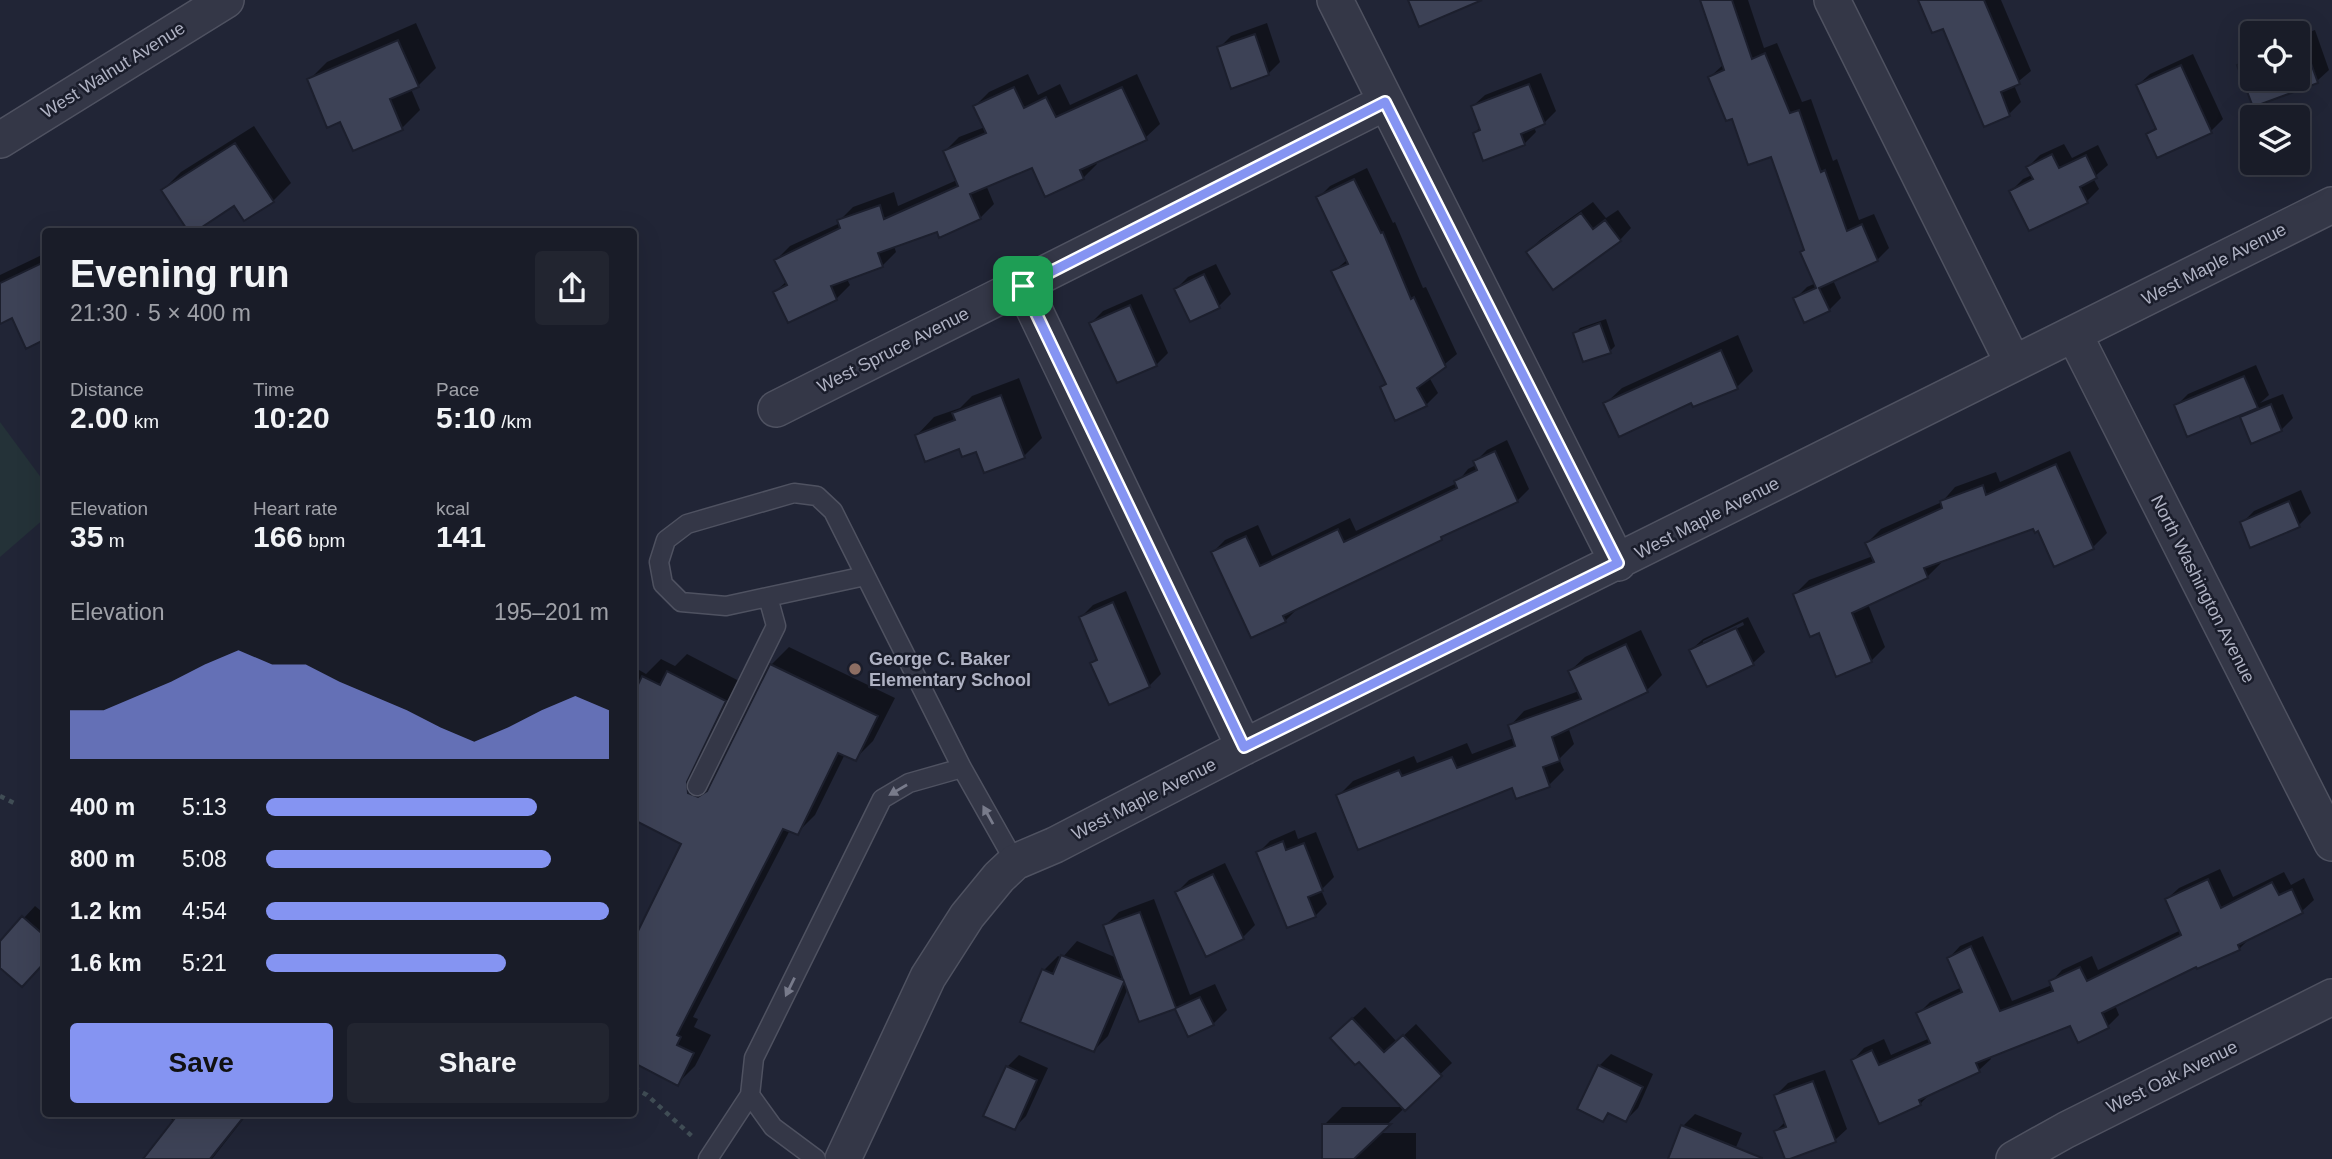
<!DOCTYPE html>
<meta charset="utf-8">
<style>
:root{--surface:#191c28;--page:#222530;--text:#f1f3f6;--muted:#9fa1a8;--line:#373a45;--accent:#8594f2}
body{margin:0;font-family:Helvetica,sans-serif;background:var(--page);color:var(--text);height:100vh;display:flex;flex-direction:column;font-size:26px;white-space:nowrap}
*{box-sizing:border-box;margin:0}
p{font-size:23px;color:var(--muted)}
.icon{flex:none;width:38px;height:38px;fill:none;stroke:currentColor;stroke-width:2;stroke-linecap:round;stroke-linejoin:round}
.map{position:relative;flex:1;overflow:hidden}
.panel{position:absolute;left:42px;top:228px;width:595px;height:889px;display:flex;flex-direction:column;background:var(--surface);border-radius:7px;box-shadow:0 7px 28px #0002,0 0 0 2px var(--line)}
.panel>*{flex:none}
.controls{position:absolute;left:2240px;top:21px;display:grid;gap:14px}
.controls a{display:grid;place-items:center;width:70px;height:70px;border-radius:7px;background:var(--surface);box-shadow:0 7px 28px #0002,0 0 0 2px var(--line);font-size:35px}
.pin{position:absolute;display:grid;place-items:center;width:60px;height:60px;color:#fff;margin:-30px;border-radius:14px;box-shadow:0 4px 10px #0006}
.round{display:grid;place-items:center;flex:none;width:74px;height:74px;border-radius:7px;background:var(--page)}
.headline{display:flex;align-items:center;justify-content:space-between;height:119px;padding:0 28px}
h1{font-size:38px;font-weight:600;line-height:52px}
.figures{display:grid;grid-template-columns:repeat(3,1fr);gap:10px;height:119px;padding:7px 28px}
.figures div{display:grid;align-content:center}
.figures b{font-size:30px;font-weight:600}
.figures small{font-size:19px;font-weight:400}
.figures p{font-size:19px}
.chart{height:196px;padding:14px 28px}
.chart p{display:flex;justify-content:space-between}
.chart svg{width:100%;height:126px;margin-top:7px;fill:var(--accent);opacity:.7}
.cta{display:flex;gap:14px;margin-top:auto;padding:14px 28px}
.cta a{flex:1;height:80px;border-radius:7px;background:var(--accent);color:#111;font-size:28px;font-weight:600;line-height:80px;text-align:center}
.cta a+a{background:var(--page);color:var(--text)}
ul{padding:0 28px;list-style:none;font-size:23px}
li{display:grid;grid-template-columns:112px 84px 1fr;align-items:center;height:52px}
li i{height:18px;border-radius:9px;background:var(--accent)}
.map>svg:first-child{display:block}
.green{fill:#243238}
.shadow{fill:#0007;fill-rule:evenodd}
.building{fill:#3d4256;stroke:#1c1f2d;stroke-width:2}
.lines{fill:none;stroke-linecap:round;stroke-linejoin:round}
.service-casing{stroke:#4f5261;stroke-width:21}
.minor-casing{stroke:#4f5261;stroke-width:38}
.path{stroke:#404d55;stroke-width:4.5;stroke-dasharray:5 5;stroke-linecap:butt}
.service{stroke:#343747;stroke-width:18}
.minor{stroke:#343747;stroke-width:35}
.oneway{fill:#787b8b}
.route-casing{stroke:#fff;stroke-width:14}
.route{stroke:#8594f2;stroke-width:9}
.education-dot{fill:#8d6e63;stroke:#1a1d2b;stroke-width:2.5}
.labels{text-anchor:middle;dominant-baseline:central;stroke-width:5;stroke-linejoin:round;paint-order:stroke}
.street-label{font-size:18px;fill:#afb2c3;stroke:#1a1d2b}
.poi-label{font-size:18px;font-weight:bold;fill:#afb2c3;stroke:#1a1d2b;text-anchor:start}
</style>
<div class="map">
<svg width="2332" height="1159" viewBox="0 0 2332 1159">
<rect width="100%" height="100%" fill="#212536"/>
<path class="green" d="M0 422 45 483V518L0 557Z"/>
<path class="shadow" d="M1702 0H1748L1764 48 1777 43 1802 102 1811 99 1833 161 1837 159 1859 220 1874 214 1889 248 1877 260 1833 280 1841 298 1829 310 1795 299 1807 287 1816 283 1806 249 1772 155 1733 116 1710 77 1724 64Z
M1920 0H2001L2031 71 2014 85 2021 102 2009 114 1985 124 1944 26Z
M416 23 436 68 418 86 411 89 420 110 402 128 354 149 341 120 309 80 327 62Z
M1267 23 1280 62 1268 74 1219 48 1231 36Z
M2315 30 2329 70 2317 81 2254 105 2239 65 2252 53V79H2298V36Z
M2193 54 2223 119 2211 131 2148 135 2157 126 2138 85 2150 74Z
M1541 73 1556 111 1544 123 1534 127 1536 132 1524 144 1475 133 1480 127 1473 106 1485 95Z
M1028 74 1038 95 1060 84 1070 105 1137 74 1160 124 1145 138 1096 161 1097 164 1083 178 1033 166 986 185 994 204 980 218 894 246 896 252 882 266 847 279 850 285 836 299 775 292 787 281 776 260 790 246 840 223 839 221 853 207 894 192 898 206 957 180 945 151 959 137 985 127 975 106 989 92Z
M254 126 291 183 273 201 235 204 190 231 163 190 181 172Z
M2064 144 2072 158 2098 145 2108 165 2093 178 2099 189 2087 201 2011 191 2023 179 2032 175 2028 167 2040 155Z
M1367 168 1393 223 1395 222 1423 288 1426 287 1457 354 1429 377 1438 393 1426 405 1382 387 1387 382 1333 272 1348 259 1318 198 1330 186Z
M1593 202 1606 218 1618 210 1631 228 1620 240 1528 252 1540 240Z
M46 253V337L12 316 0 322V275Z
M1216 264 1231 294 1219 306 1176 289 1188 277Z
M1142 294 1168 353 1156 365 1091 323 1103 311Z
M1606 319 1615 346 1610 351 1575 334 1580 328Z
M1738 335 1753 371 1737 387 1692 401 1605 404 1622 388Z
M2256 365 2269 395 2260 403 2283 394 2293 418 2281 430 2242 418 2251 409 2176 406 2188 394Z
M1019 378 1042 438 1024 456 961 447 917 435 934 417 960 408 972 396Z
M1507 440 1529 489 1517 501 1447 532 1441 538 1297 609 1285 621 1213 552 1225 540 1258 525 1272 556 1350 518 1356 531 1457 483 1468 469 1476 465 1475 462 1487 450Z
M2070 451 2107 533 2093 547 2055 564 2039 529 2034 527 1940 561 1941 563 1927 577 1868 604 1885 647 1871 661 1820 631 1795 594 1809 580 1873 556 1867 543 1881 529 1942 502 1955 487 1996 472 2000 482Z
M2301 490 2311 513 2299 525 2242 523 2254 511Z
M1126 591 1161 674 1149 686 1092 663 1098 657 1081 617 1093 605Z
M1748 617 1765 652 1753 663 1691 650 1703 639ZM1743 622 1744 625 1703 645V641Z
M1641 630 1662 675 1647 690 1568 727 1574 744 1559 759 1564 770 1549 785 1338 796 1353 781 1414 756 1417 763 1467 743 1472 754 1514 738 1510 726 1524 711 1579 691 1570 671 1585 657Z
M789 647 895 698 873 741 855 759 845 754 815 815 797 833 790 830 693 1017 698 1019 694 1027 711 1035 695 1066 677 1084 634 1061V942L684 843 634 818V667L646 674 661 659 675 666 687 654 743 683 704 774 711 779H715L771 665Z
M1295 830 1298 839 1316 832 1334 877 1321 890 1327 904 1315 916 1258 853 1270 841Z
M1225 863 1255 925 1243 937 1177 892 1189 880Z
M2220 869 2233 897 2284 872 2291 885 2304 878 2314 900 2302 911 2252 936 2239 949 2197 965 2115 1005 2119 1015 2108 1026 2071 1024 1990 1056 1991 1059 1979 1070 1932 1092 1920 1104 1880 1122 1853 1060 1864 1048 1884 1039 1891 1055 1930 1038 1918 1014 1930 1002 1962 987 1949 958 1960 946 1983 936 2012 1001 2052 985 2051 982 2062 970 2092 956 2098 970 2181 930 2167 899 2179 888Z
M1154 899 1190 995 1215 984 1227 1010 1213 1024 1189 1035 1176 1007 1140 1020 1128 988 1108 1036 1094 1050 1044 970 1058 956 1062 958 1077 941 1117 958 1105 926 1119 912Z
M35 906 46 915V969L41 965 0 966V944Z
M1365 1007 1397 1042 1416 1024 1452 1063 1378 1133H1416V1159H1324V1125L1342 1107H1404L1344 1026Z
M1611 1054 1653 1074 1638 1108 1626 1120 1610 1113 1603 1120 1599 1066Z
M1019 1055 1048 1068 1026 1116 1014 1128 1007 1067Z
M1825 1070 1847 1129 1835 1140 1776 1131 1786 1121 1776 1095 1788 1083Z
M163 1113H248L212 1159H158L175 1122Z
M1695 1114 1742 1133 1731 1159H1670L1683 1126Z"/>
<path class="building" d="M1408 0H1482L1419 27Z
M1700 0H1732L1752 59 1765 53 1790 113 1799 110 1821 172 1825 170 1847 231 1862 224 1878 261 1819 288 1830 311 1804 323 1793 298 1816 288 1800 252 1804 250 1771 157 1748 165 1732 119 1726 121 1708 77 1724 70Z
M1918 0H1984L2020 84 2001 92 2010 116 1984 127 1943 29 1932 33Z
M1255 34 1269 75 1231 89 1217 47Z
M398 40 419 87 390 99 403 130 353 151 340 122 327 128 307 79Z
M2303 41 2318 83 2253 107 2237 65 2252 59V79H2298V43Z
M2181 65 2212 133 2157 158 2146 134 2156 129 2136 85Z
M1529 84 1545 124 1521 134 1525 145 1483 161 1473 133 1480 130 1471 106Z
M1014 87 1024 108 1046 97 1056 117 1122 87 1147 140 1080 170 1084 179 1045 197 1032 168 970 194 981 219 939 238 937 232 878 253 883 267 831 286 837 300 788 323 773 292 787 285 774 260 840 228 837 220 880 205 884 219 958 186 943 151 986 133 973 106Z
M235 143 274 202 244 221 234 206 196 231H188L161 190Z
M2052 154 2059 168 2086 155 2097 178 2080 187 2088 203 2029 231 2009 191 2033 179 2026 167Z
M1354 179 1381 233 1383 232 1411 299 1414 297 1446 367 1417 388 1427 406 1395 421 1380 387 1386 384 1331 271 1348 264 1316 197Z
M1581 213 1593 229 1605 220 1621 241 1553 290 1526 252Z
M46 261V339L26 349 12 318 0 324V283Z
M1204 274 1220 308 1190 322 1174 289Z
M1130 305 1157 366 1117 383 1089 323Z
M1600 323 1611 353 1583 362 1573 333Z
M1721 350 1738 389 1693 407 1691 403 1619 437 1603 403Z
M2244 376 2258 408 2187 437 2174 405Z
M1001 395 1025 458 984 473 976 452 962 457 959 449 925 462 915 435 955 420 952 413Z
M2271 404 2282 431 2251 444 2240 417Z
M1495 451 1518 502 1441 537 1442 540 1283 616 1286 622 1251 638 1211 552 1246 536 1260 566 1338 529 1344 542 1457 488 1454 481 1477 470 1473 461Z
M2056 464 2094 549 2054 567 2038 531 2035 533 2033 529 1924 568 1928 578 1852 613 1872 662 1836 677 1819 633 1810 637 1793 594 1874 562 1865 543 1942 508 1940 501 1983 485 1986 495Z
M2289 501 2300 527 2250 548 2240 522Z
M1113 602 1150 687 1109 705 1090 663 1097 660 1079 617Z
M1736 628 1754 665 1707 687 1689 650Z
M1626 644 1648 692 1552 737 1560 761 1543 767 1550 787 1516 799 1512 788 1358 850 1336 795 1399 770 1402 776 1452 757 1457 768 1515 746 1508 725 1581 699 1568 671Z
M770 664 878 716 856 761 838 753 798 835 783 829 677 1035 681 1037 677 1045 694 1053 678 1086 634 1063V939L681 844 634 820V693L642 676 660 685 667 671 726 701 687 782 688 793 698 797 707 791Z
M1283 841 1286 850 1304 843 1323 891 1308 897 1316 917 1287 928 1256 852Z
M1213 874 1244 939 1206 957 1175 892Z
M2208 879 2221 908 2272 882 2279 895 2292 889 2303 913 2238 945 2240 950 2197 969 2196 967 2102 1013 2109 1028 2078 1043 2070 1026 1976 1063 1980 1072 1919 1100 1921 1105 1879 1124 1851 1060 1872 1050 1879 1065 1930 1043 1916 1013 1962 992 1947 958 1971 946 2000 1011 2053 991 2049 981 2080 967 2087 981 2181 935 2165 899Z
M1140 912 1176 1008 1200 997 1214 1025 1188 1037 1175 1009 1139 1022 1124 982 1094 1052 1020 1022 1042 969 1053 974 1061 955 1123 980 1103 925Z
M22 916 46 937V961L22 987 0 968V941Z
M1352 1018 1384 1052 1403 1035 1442 1076 1405 1111 1359 1062 1355 1065 1330 1038Z
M1598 1065 1643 1087 1626 1122 1608 1113 1603 1122 1577 1109Z
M1006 1066 1037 1080 1015 1130 983 1116Z
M1813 1081 1836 1142 1790 1159H1785L1774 1131 1786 1127 1774 1095Z
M179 1113H247L210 1159H143Z
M1322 1124H1391L1354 1159H1322Z
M1681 1125 1762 1158V1159H1668Z"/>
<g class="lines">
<defs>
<path id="service" d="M865 576 726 606 681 602 663 584 659 562 666 540 687 524 794 493 817 496 833 511 962 768 1015 862
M697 786 776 626 768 597
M750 1095 773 1127 816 1159
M708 1159 750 1095 754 1058 882 799 909 783 962 768"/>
<path id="minor" d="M1335 0 1618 563
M1832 0 2013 363
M0 140 226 0
M1023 286 1244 747
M2074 334 2332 843
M776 409 1386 102
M843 1159 928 977 967 916 999 877 1015 862 1055 845 1244 747 2332 205
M2014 1159 2066 1130 2332 997"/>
</defs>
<use href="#service" class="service-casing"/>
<use href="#minor" class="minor-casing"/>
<path class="path" d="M0 796 14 803
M634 1088 647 1095 695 1139"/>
<use href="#service" class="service"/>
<use href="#minor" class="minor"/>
</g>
<defs><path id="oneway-solid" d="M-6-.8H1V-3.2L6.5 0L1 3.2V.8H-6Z" transform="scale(1.75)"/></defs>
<g class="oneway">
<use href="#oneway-solid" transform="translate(898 790) rotate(150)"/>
<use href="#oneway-solid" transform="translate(988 815) rotate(-119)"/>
<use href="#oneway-solid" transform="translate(790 987) rotate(116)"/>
</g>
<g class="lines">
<defs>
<path id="route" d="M1385 102 1618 563 1244 747 1023 286Z"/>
</defs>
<use href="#route" class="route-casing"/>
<use href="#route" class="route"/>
</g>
<circle class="education-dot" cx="855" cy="669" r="7"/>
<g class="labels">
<g class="street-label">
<text transform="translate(113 70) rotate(-32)">West Walnut Avenue</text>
<text transform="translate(2214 264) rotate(-27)">West Maple Avenue</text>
<text transform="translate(893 350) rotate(-27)">West Spruce Avenue</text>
<text transform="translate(1707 518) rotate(-27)">West Maple Avenue</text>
<text transform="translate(2203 589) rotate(63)">North Washington Avenue</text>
<text transform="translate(1144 799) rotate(-27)">West Maple Avenue</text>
<text transform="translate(2172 1077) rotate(-26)">West Oak Avenue</text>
</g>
<g class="poi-label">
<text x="869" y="659">George C. Baker<tspan x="869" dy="21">Elementary School</tspan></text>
</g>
</g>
</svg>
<div class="controls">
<a><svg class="icon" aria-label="locate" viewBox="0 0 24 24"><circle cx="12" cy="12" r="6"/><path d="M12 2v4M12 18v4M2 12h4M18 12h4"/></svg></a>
<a><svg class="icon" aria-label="layers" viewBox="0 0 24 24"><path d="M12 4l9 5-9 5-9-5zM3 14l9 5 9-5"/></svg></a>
</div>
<div class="pin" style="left:1023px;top:286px;background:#1e9e55"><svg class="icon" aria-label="arrive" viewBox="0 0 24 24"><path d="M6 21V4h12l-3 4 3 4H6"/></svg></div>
<section class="panel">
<div class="headline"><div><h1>Evening run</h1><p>21:30 · 5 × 400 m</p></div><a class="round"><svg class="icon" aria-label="share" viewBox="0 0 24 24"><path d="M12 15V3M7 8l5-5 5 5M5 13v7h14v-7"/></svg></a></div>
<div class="figures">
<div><p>Distance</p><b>2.00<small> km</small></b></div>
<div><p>Time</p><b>10:20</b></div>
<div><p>Pace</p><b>5:10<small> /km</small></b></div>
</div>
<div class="figures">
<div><p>Elevation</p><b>35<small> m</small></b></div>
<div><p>Heart rate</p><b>166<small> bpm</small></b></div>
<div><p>kcal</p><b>141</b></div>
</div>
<div class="chart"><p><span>Elevation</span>195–201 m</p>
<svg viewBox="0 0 160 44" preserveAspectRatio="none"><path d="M0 44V27L10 27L20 22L30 17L40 11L50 6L60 11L70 11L80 17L90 22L100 27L110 33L120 38L130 33L140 27L150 22L160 27V44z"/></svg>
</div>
<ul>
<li><b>400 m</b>5:13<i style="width:79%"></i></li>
<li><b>800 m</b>5:08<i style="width:83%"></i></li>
<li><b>1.2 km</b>4:54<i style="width:100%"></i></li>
<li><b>1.6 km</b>5:21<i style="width:70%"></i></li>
</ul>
<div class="cta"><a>Save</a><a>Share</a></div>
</section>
</div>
